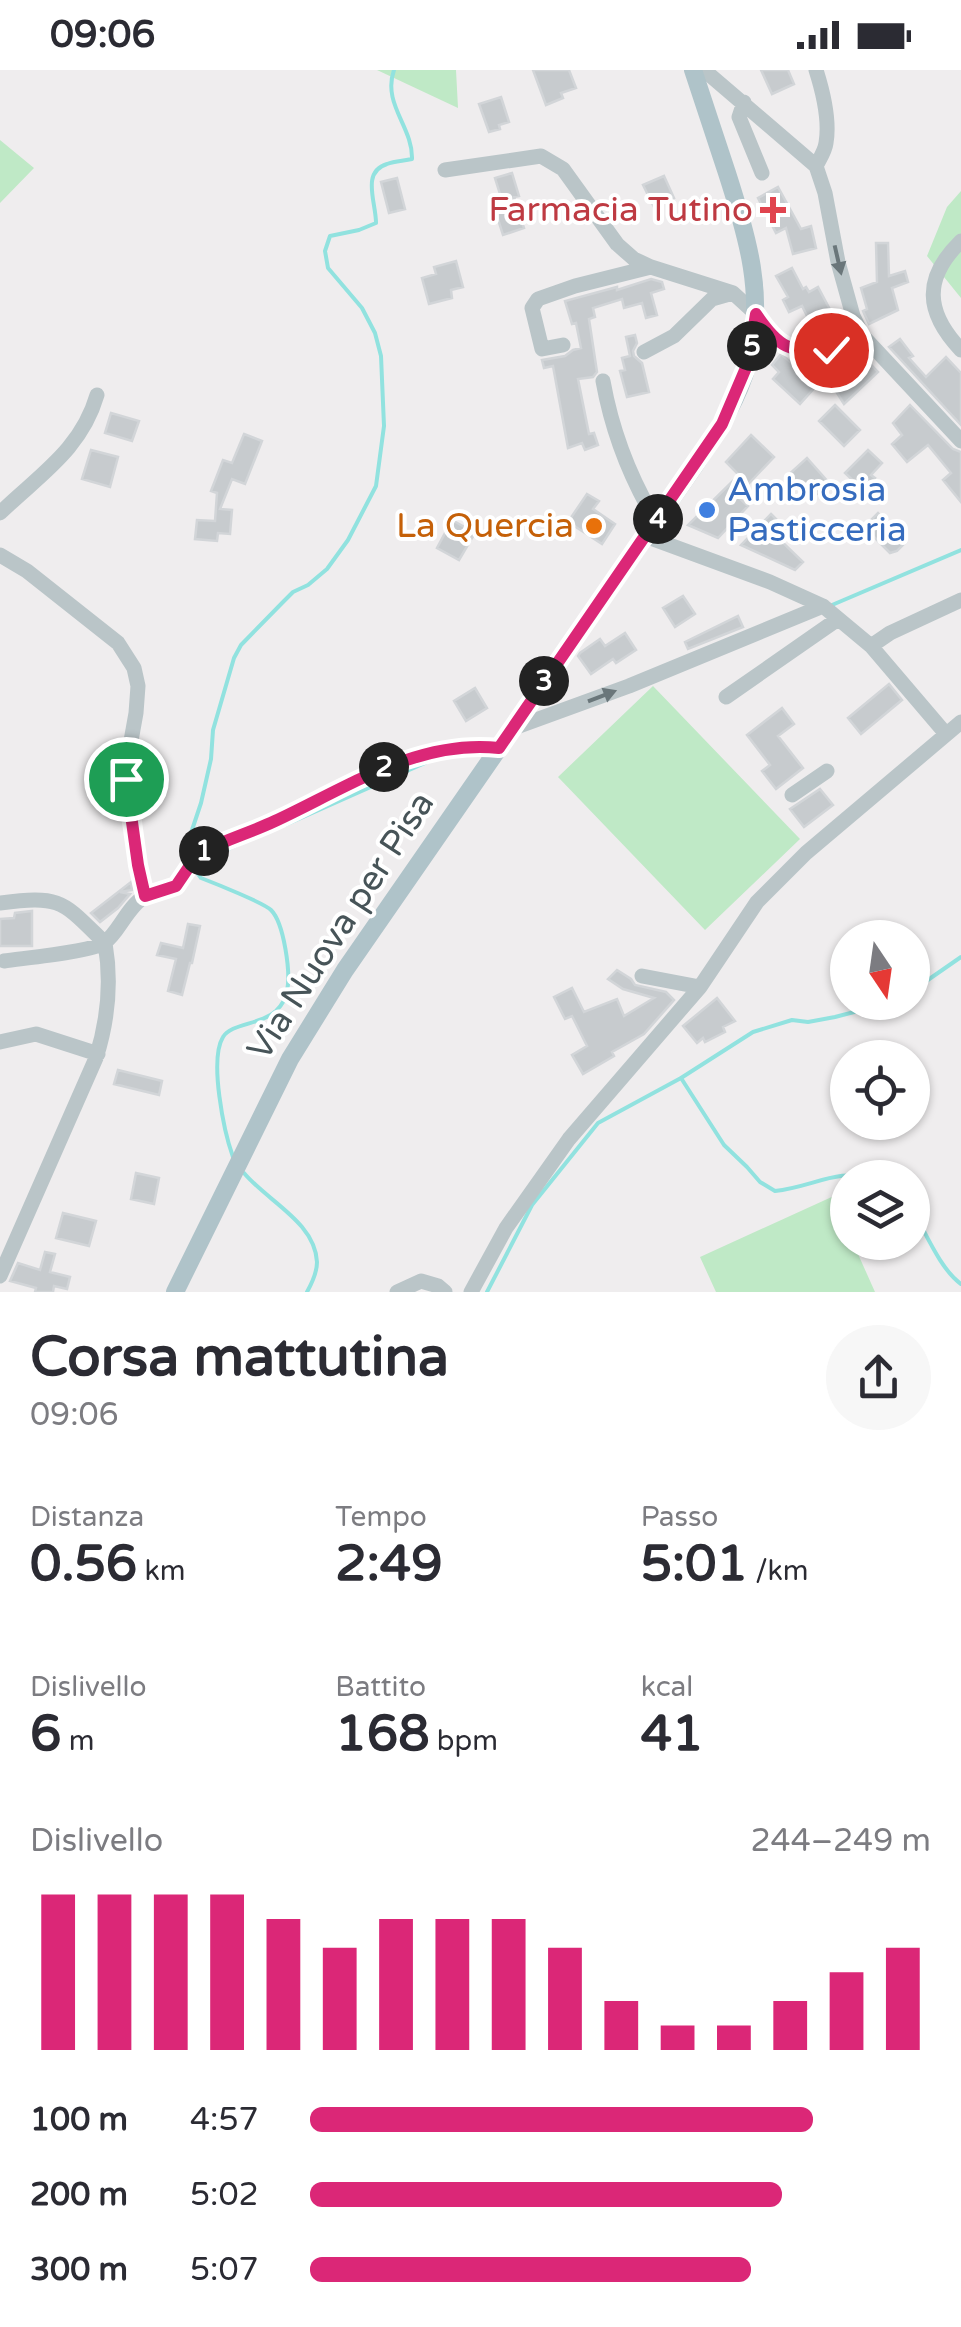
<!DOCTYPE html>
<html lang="it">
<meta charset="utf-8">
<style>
:root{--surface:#fff;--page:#f7f7f7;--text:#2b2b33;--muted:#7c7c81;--accent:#db2777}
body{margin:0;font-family:"Varela Round",sans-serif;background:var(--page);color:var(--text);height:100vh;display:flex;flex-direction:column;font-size:38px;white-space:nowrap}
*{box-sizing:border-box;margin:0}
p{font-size:32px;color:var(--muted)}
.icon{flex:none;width:55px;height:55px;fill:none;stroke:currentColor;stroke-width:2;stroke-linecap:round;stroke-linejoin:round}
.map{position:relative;height:1222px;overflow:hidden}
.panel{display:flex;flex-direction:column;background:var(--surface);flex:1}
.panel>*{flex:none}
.needle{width:65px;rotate:167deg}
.buttons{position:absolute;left:830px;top:850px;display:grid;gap:20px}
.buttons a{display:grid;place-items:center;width:100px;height:100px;border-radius:50%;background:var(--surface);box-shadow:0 2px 8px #0004;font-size:50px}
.pin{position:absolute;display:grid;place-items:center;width:85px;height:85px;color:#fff;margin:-42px;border:5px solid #fff;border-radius:50%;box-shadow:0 2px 10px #0007}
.km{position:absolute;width:50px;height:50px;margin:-25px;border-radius:50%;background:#222;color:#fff;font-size:28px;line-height:50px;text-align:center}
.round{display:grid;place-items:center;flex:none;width:105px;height:105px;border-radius:52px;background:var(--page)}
.head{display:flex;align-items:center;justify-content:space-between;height:170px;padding:0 30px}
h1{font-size:55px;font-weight:700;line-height:75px}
.figures{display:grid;grid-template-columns:repeat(3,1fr);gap:15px;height:170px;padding:10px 30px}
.figures div{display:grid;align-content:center}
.figures b{font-size:50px;font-weight:700}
.figures small{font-size:28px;font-weight:400}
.figures p{font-size:28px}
.chart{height:280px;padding:20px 30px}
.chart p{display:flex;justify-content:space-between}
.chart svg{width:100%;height:180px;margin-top:10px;stroke:var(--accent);stroke-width:6}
ul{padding:0 30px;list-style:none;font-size:32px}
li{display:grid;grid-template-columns:160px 120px 1fr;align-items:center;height:75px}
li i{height:25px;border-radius:12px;background:var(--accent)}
.status{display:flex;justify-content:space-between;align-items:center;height:70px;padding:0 50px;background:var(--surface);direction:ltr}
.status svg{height:28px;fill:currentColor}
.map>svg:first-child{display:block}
.green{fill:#bfe9c6}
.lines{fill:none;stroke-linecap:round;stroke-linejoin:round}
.stream{stroke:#91e2df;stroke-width:4}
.building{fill:#c7cbce;stroke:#d2d5d8;stroke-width:2.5}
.minor{stroke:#bac5c8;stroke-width:15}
.major{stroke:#afc3c9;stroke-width:18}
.oneway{fill:#6a767a}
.route-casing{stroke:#fff;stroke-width:20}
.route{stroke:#db2777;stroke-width:12}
.health-dot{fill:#e0444e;stroke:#fff;stroke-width:4}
.shop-dot{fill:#3f7fe0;stroke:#fff;stroke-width:4}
.food-dot{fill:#e8710a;stroke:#fff;stroke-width:4}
.labels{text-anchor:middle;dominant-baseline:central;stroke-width:8;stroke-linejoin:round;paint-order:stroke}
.health-label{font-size:35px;fill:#be3a42;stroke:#fff;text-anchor:end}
.shop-label{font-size:35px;fill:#366cbe;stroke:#fff;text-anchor:start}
.food-label{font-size:35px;fill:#c56008;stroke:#fff;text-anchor:end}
.street-label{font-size:35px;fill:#475458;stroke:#fff}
</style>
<div class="status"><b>09:06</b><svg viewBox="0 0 49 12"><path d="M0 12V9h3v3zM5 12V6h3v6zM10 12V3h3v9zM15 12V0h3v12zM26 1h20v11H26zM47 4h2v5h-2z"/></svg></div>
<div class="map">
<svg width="961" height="1222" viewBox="0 0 961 1222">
<rect width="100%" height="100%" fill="#efedee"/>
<path class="green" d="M377 0H456L458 38Z
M0 70 34 98 0 133Z
M961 121V228L927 186 947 137Z
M653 616 800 769 705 860 558 707Z
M847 1120 848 1172 873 1173 875 1176 858 1184 875 1222H716L700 1187Z"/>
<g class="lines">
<path class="stream" d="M832 535 961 480
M285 755 436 688
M191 792 187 775 201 733 211 689 213 660 234 588 241 575 284 531 293 522 308 515 327 499 348 470 376 416 384 356 381 286 375 263 362 238 328 198 325 181 330 166 359 160 376 153C376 132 361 102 387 94 395 91 404 91 412 89 413 57 382 34 394 0
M195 800 201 808C214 813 264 833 271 840 284 853 291 903 287 921 286 929 282 935 276 941 261 955 231 953 223 967 209 990 224 1062 233 1087
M197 801 213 786 248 770
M912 921 961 887
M681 1008 724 1075 747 1097 760 1112 775 1121C813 1117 836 1098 877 1108
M244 1103C267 1131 315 1152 317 1192 317 1202 312 1213 307 1222
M912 1139C925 1161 940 1199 961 1214
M487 1222 532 1135 598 1053 681 1008 753 962 792 950 808 952 835 947 893 932"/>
</g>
<path class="building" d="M533 0H569L576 18 561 23 563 28 546 35Z
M761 0H788L794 14 772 24Z
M501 27 509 52 499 55 500 59 489 62 479 34Z
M512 103 519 126 514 127 524 158 503 165 495 140 504 137 495 108Z
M664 106 674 128 654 137 643 115Z
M397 108 405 139 389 143 381 112Z
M778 117 801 159 811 156 816 178 793 184 786 158 776 163 758 128Z
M876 173H888L889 206 905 201 908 212 892 218 898 240 869 254 863 241 867 239 861 218 877 212Z
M456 191 463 217 451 220 452 228 429 234 422 208 436 204 434 197Z
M792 198 803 219 806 217 809 222 818 217 834 247 841 244 847 260 828 269H812L808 261 813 258 802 236 789 242 783 230 788 227 776 206Z
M651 209 662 212 664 219 651 223 657 245 646 248 642 233 624 238 622 229 593 238 595 247 589 249 597 302 593 307 578 309 589 364 594 363 598 375 585 380 582 373 568 378 553 296 544 298 542 290 565 286 573 280 581 278 576 253 572 254 565 231 617 217V220Z
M635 265 637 273 633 281 634 286 642 293 649 322 627 327 620 301 625 300 622 288 630 286 626 267Z
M900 269 913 286 909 288 926 307 946 287 961 303V355L889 277Z
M857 280 878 302 844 334 817 291H833L838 299Z
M781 284 817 315 800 334 773 309 779 302 772 295Z
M835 335 860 360 844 376 819 351Z
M910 335 953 379 961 382V432L943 410 951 403 928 375 907 392 892 374 902 365 893 353Z
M111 343 139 351 132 371 105 363Z
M244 364 262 371 245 414 232 409 220 439 232 440 230 464 218 463 217 471 195 469 197 450 215 451 217 423 211 421 223 390 232 393Z
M751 365 774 387 737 426 748 436 718 468 688 455 739 405 726 392Z
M91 380 118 387 110 417 82 409Z
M868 380 882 393 871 405 875 408 864 421 845 403Z
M807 388 829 413 809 431 787 406Z
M587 424 599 431 593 439 615 454 602 474 568 452Z
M878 443 906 472 897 481 890 483 864 457Z
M771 444 786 459 778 468 803 492 795 500 741 475Z
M452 450 475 463 459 490 437 478Z
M683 526 695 544 675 557 663 538Z
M738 546 743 557 688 579 685 572Z
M625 563 636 580 616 593 613 589 591 604 578 586 580 583 600 569 605 576Z
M889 614 902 630 861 664 848 648Z
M475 618 487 638 466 651 454 631Z
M782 638 794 654 778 666 803 698 776 719 762 701 770 695 747 665Z
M820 719 833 735 804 757 790 739Z
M131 812 132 820 120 822 130 824 118 838 100 852 91 843Z
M32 841V876H0V849L14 848 15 843Z
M188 854 200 856 192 893H190L182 925 168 921 176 889 157 885 161 873 183 878Z
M617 900 631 909 635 915 666 922 674 930 644 964 612 982 614 986 583 1004 572 985 587 976 572 946 565 949 554 927 572 918 584 942 617 929 624 946 654 928 623 919 608 909Z
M717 928 735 951 723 957 725 962 705 972 703 968 697 973 683 956Z
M118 1000 162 1011 159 1025 114 1014Z
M136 1103 159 1108 154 1134 131 1129Z
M63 1143 96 1151 89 1176 56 1168Z
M45 1182 55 1184 50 1202 70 1207 67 1219 54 1216 53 1222H35L36 1218 10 1211 18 1193 40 1200Z"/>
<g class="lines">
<path class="minor" d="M704 0 816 96 825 123 838 192 853 246 862 265 961 371
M816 0C823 22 830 50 826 73 825 81 820 88 816 96
M744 32 739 47 762 103
M445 100 541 86 563 99 617 174 634 189 651 197
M961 171C923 208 925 242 961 280
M563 275 542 279 532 238 538 229 575 216 651 197 733 223 756 244 771 267 798 280H831L862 265
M644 282 674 266 712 229 733 223
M603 311C612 361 630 408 656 451
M0 443C39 405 81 380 97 325
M645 466 770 512 823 536 871 576 946 664
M0 485 27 501 118 573 134 598 138 616 136 643 127 693 126 725 145 827
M871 576 890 563 961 530
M726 627 838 549
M511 659 629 616 823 536
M792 725 827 701
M0 833C62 825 62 831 105 873 112 913 108 950 96 988L0 1206
M4 891C24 888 90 882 104 873 118 864 127 837 145 826 156 820 173 822 181 812 190 801 193 790 204 781 227 769 252 762 275 751 346 718 418 668 499 677
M642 906 700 917
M0 972 36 964 98 984
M397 1222 421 1211 438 1216 445 1222
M471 1222 506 1158 569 1069 700 917 757 832 806 783 961 652"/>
<path class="major" d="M175 1222 290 989 345 900 695 395C716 363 738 331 748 293 766 227 747 165 727 103 716 69 704 34 693 0"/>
</g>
<defs><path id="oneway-solid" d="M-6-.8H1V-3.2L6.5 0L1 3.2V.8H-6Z" transform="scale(2.5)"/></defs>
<g class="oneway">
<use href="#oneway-solid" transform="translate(838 190) rotate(77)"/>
<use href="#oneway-solid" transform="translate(602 626) rotate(-21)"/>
</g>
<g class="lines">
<defs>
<path id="route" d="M126 709 138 795 145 826 176 816 195 788 204 781C227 769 252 762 275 751 346 718 418 669 499 678L722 354 748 293 756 244C778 277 790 284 831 280"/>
</defs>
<use href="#route" class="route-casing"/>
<use href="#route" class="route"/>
</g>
<path class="health-dot" d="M768 125h10v10h10v10h-10v10h-10v-10h-10v-10h10z"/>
<circle class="shop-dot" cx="707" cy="440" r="10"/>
<circle class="food-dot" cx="594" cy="456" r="10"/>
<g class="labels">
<g class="health-label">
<text x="753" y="140">Farmacia Tutino</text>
</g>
<g class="shop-label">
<text x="727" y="420">Ambrosia<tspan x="727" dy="40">Pasticceria</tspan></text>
</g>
<g class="food-label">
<text x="574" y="456">La Quercia</text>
</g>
<g class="street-label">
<text transform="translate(341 856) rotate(-57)">Via Nuova per Pisa</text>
</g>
</g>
</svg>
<div class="buttons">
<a><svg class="needle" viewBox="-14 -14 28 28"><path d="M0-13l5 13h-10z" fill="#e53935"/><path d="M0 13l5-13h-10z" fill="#7c7c81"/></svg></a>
<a><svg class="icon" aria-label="locate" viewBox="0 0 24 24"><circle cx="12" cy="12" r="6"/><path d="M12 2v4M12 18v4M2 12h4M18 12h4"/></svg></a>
<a><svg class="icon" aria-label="layers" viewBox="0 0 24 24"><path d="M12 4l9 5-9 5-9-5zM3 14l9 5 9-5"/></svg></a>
</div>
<div class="pin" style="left:126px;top:709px;background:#1e9e55"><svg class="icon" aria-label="arrive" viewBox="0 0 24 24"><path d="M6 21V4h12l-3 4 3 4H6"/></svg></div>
<div class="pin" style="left:831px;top:280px;background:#d93025"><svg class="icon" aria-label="check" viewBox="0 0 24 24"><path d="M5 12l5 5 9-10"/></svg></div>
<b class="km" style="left:204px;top:781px">1</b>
<b class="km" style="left:384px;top:697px">2</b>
<b class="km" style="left:544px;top:611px">3</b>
<b class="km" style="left:658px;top:449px">4</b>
<b class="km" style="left:752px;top:276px">5</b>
</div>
<section class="panel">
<div class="head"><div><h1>Corsa mattutina</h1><p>09:06</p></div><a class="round"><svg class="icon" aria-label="share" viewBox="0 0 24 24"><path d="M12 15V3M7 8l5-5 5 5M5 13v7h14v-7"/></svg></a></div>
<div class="figures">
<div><p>Distanza</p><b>0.56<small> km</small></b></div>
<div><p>Tempo</p><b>2:49</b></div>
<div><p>Passo</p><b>5:01<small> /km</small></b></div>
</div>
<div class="figures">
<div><p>Dislivello</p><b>6<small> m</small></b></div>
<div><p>Battito</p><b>168<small> bpm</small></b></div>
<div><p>kcal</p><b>41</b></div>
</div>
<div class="chart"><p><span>Dislivello</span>244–249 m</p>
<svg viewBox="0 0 160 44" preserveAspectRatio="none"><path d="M5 44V6M15 44V6M25 44V6M35 44V6M45 44V12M55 44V19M65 44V12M75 44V12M85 44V12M95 44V19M105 44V32M115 44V38M125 44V38M135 44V32M145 44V25M155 44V19"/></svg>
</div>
<ul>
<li><b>100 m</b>4:57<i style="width:81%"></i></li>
<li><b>200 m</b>5:02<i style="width:76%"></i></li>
<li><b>300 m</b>5:07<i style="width:71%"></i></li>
</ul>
</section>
